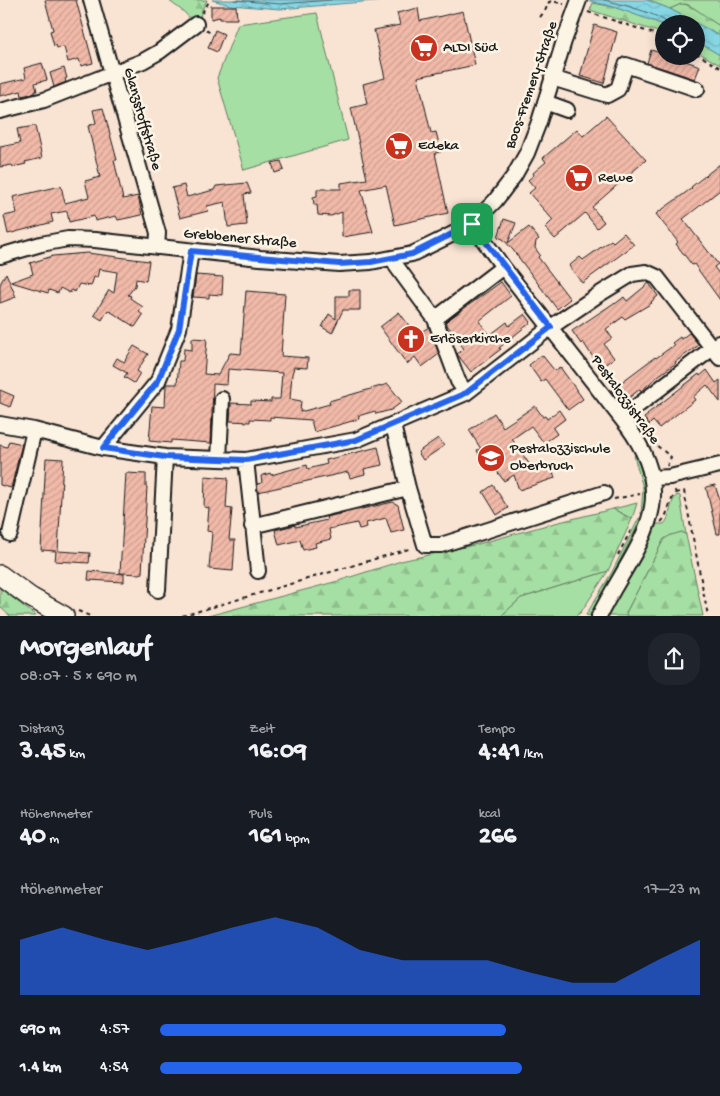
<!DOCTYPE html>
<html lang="de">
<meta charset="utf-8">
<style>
:root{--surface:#171b24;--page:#20242c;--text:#f1f3f6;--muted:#9ea1a6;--accent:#2563eb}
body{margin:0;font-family:"Gochi Hand",sans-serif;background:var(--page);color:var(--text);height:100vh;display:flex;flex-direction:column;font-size:19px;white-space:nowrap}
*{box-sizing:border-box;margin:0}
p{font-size:16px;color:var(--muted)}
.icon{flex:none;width:28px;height:28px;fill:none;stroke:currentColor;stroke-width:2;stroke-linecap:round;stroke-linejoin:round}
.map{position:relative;height:616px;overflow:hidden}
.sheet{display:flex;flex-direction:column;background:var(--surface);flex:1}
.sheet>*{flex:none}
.tools{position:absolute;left:655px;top:15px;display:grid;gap:10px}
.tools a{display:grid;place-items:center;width:50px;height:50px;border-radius:50%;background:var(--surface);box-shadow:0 2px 12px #0003;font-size:25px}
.pin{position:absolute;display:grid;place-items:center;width:42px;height:42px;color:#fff;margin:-21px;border-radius:10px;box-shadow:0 2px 8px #0006}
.round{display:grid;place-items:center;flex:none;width:52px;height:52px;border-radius:20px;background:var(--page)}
.head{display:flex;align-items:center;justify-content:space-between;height:85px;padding:0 20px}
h1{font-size:28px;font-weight:700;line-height:38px}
.figures{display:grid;grid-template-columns:repeat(3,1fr);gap:8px;height:85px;padding:5px 20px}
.figures div{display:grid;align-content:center}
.figures b{font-size:25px;font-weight:700}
.figures small{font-size:14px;font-weight:400}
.figures p{font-size:14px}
.chart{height:140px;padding:10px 20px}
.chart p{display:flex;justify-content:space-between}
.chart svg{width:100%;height:90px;margin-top:5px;fill:var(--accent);opacity:.7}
ul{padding:0 20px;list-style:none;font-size:16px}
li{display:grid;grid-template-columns:80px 60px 1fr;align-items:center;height:38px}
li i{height:12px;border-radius:6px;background:var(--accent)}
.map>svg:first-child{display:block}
.green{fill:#a6dfa3;stroke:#617e60}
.forest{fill:url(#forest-firs);stroke:#617e60}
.water{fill:url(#water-waves);stroke:#5c8c94}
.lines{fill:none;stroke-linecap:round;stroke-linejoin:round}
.shore{stroke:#47666c;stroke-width:1}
.building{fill:url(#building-hatch);stroke:#1c1c1c}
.minor-casing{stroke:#1c1c1c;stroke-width:18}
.major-casing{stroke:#1c1c1c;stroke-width:22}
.path{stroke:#1c1c1c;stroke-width:2;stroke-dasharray:4 4;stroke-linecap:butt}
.minor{stroke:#fcf5e5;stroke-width:14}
.major{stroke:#fcf5e5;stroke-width:19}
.route-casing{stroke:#fff;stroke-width:10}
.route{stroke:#2563eb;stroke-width:6}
.labels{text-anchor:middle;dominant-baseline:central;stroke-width:5;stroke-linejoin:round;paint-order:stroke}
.poi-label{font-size:15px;fill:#1c1c1c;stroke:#fcf5e5;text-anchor:start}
.street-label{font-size:15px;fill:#1c1c1c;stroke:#fcf5e5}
</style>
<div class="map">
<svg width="720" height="616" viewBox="0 0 720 616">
<defs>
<pattern id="forest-firs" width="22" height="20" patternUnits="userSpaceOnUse" patternTransform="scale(1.25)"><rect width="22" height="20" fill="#a6dfa3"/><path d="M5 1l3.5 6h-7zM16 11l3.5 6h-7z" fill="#8ebf8c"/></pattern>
<pattern id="water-waves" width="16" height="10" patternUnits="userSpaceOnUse" patternTransform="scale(1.25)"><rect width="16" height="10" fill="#87d6e4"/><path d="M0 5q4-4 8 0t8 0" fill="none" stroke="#74b7c3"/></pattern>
<pattern id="building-hatch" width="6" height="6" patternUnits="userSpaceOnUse" patternTransform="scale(1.25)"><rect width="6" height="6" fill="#f1b9a8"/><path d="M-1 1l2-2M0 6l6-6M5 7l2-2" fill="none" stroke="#ce9e90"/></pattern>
</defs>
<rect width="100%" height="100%" fill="#f9e3d3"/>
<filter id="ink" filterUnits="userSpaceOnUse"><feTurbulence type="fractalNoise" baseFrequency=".02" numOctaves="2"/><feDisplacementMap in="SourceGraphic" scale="10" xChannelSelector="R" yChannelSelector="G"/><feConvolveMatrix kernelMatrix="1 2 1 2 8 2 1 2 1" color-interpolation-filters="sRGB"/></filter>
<g filter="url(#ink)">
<path class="green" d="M647 0H720V26C711 22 693 6 686 4 680 4 675 7 670 9Z
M317 13 348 140 244 170 217 78 238 24Z
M636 454C643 475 648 494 643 516L641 514 643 488 634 456Z
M677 495 680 496 686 535 682 532 664 539 626 613 627 616H608L629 572 649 540 657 524H664C672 516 668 504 677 495Z
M637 503 632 519 613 509Z
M639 518 641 519 637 527 600 600 589 616 586 615 612 572Z
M608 571 581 612 576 616H501L521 598Z"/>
<path class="forest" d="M168 0H207L201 12 199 28 184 12Z
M593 3 614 7 659 23 664 25V34L590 10Z
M681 4C694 4 708 20 720 26V36L670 9Z
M696 41 720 55V65L696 51Z
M613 509 632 519 608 571 521 598 501 616H208L338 581 401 561 478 544 547 525Z
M682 532 686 535 703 616H627L626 613 664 539 671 535Z
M0 588 36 616H10L0 607Z"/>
<path class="water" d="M212 0H386L280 9 230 5Z
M586 0H647L670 9 720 36V55L696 41V24L664 25 614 7Z"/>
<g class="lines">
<path class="shore" d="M234 0 280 4 331 0
M604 0C617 3 661 14 668 24"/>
</g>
<path class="building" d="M45 0H76L93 63 81 66 79 59 68 62 64 47 57 48 56 45 54 46 50 31 53 30Z
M211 6H236L237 19H220V17L211 19Z
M418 8 420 21 463 11 475 65 418 77 431 133 436 132 441 152 435 153 448 213 395 225 386 185 361 190 373 232 342 237V212L331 216 318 215 317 205H314L313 197 317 196V189H341V183L367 179 351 108 367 104 363 84 385 78 374 30 400 25 397 13Z
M594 25 617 32 604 83 580 76Z
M215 30 224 34 217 52 208 48Z
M651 50 664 54V56H671L700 66 695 79 647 63Z
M42 63 47 80 35 83 37 91H35V93L22 96 21 91 0 96V84L26 78 24 68Z
M64 68 67 78 65 79 66 82 54 87 50 73Z
M103 108 117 160H114L123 199 138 196 142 215 118 220 116 216 95 221 94 216 69 222 67 211 51 214 53 222 8 234 4 216 17 213 13 197 61 186 65 203 89 197 85 181 100 177 88 126 96 123 93 110Z
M606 116 646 160 592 207 604 222 597 228 585 213 555 239 545 228 553 220 529 193 535 188 528 180 534 175 533 173 546 162 543 158 577 129 583 136Z
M35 126 42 158 25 162 26 164 13 167 12 165 0 167V147L20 143 17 129Z
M281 161 284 170 275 173 272 163Z
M720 164V190L683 219 718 264 714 267 720 275V300L694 264 692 265 676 244 678 242 656 214 692 188 691 187Z
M247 183 251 193 244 194 247 225 228 227 225 202 207 206 208 211 180 218 172 188 184 185 187 197 214 190 216 186Z
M504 219 516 223 508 243 529 227 539 239 536 241 535 248 540 255 538 257 570 299 557 309 513 250 503 239 498 237Z
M624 233 634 245 582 283 569 266 580 257 583 260 611 240 613 242Z
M87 253 149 261 146 281 136 279 135 286 128 295 131 296 130 298 143 307 139 312 143 315 135 327 108 310 102 320 94 315 109 290 114 293 117 272 99 269 97 278 94 277 91 286 79 284 75 292 71 290 70 293 60 288 58 293 49 290 48 293 11 282 33 274 30 263 53 256Z
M6 273 16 297 0 303V284Z
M196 275 223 277 222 295 209 294V298L193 297Z
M501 282 511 296 479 321 490 335 507 322 509 326 525 314 531 322 499 348 501 349 471 372 457 354 464 349 445 322Z
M649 283 658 296 651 302 652 303 625 319 623 317 606 329 612 338 604 344 614 358 600 368 583 342 581 344 572 331 614 303 615 304 624 297 627 301Z
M349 290H360V310H343L332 333 322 327 329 314 336 319V296H349Z
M246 291 285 294 281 356 308 358 307 368 294 367 292 374 290 399 301 401 300 412 330 404 329 401 388 384 402 402 391 410 376 414 375 411 358 416 359 419 314 432 311 420 270 417V420L250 419V422L230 421 231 403 251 404V401L271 402V399H280L282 373 228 369 227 385 213 384 211 443 171 440V443L149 441 152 406 165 407 166 384H177L179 361H183L184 349 192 350V338L207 339 204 374 218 375 230 353 241 354Z
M399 312 416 335 429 327 439 354 422 367 415 357 407 364 380 327Z
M689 333 699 345 675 362 676 363 658 376 641 391 640 389 625 401 622 397 618 400 611 390 655 357 656 358 674 345 672 343 680 337 681 339Z
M134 346 148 354 137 371 140 373 134 383 124 377 127 373 113 365 117 358 124 362Z
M542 355 555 371 560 367 583 399 568 410 545 379 541 382 529 365Z
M707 370 716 383 720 380V402L707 385 693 397 695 400 659 428 653 421 649 425 644 418 648 415 647 414 699 374 700 376Z
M0 390 14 396 10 407 0 403Z
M535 406 543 417 545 416 547 419 559 410 565 419 553 428 557 434 544 443 531 426 512 439 532 468 545 463 546 466 551 465 555 478 519 490 514 475 504 481 487 458 481 459 477 450 481 449 469 430 494 413 503 427Z
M438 438 444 446 423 460 418 452Z
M9 441 22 444 11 488 0 485V445L7 447Z
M378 447 382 465 364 469 365 474 350 478 348 472 258 492 257 484 262 483 261 476 270 473 271 475 307 465 308 469 327 464 326 460Z
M46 458 63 459 58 551 90 553 89 563 55 561 56 551 41 550Z
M126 473 146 474V487H147L143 554 142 573 140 574 120 573Z
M205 476 228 478 226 508 232 509 229 540H235L233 571 209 569 212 532 207 531 209 508 204 507Z
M493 485 508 508 497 515 483 492Z
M715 485 720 501V534H717L706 487Z
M393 502 398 505 404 530 391 533 386 518 366 523 367 527 359 529 357 523 329 529 331 539 315 543 316 547 303 550 300 540 279 545 275 530 295 525V527L327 520 326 517Z
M89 571 124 574V582L88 580Z"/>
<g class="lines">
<defs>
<path id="minor" d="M91 0 158 233 157 247
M552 78 607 95 618 89 626 65 697 89
M545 102 567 110
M0 111 44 100 143 61 159 52 196 24
M472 224 503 267 628 427C684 504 634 546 599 616
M0 256 41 244 68 239 95 240 260 258 339 264 371 262 412 254 445 238 472 224 495 201 514 176 527 153 539 122 564 41 579 0
M393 258 397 267 435 319 503 267
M435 319 458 381 466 393
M632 410 719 343
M0 424 34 430 103 448 165 457 246 460 356 440 466 393 551 327 598 295 632 274 646 272 657 277 720 358
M393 425 408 488 425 545H441L604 493
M103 448 158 381 179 329 191 251
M219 459 222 399
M246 460 258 571
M653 478 670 477 720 465
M252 526 408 488
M10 534 34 430
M158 590 165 457"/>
<path id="major" d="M0 575 30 597 64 616"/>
</defs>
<use href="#minor" class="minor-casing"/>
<use href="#major" class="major-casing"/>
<path class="path" d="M588 12 664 37
M202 13 210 0
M540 17 545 11 549 2 552 1 564 4
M206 30 212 34
M696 53 720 68
M651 441 671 457 667 466
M676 493 684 491 708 616
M614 499 640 494
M661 522C669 515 668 502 676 493L674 489
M618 555 631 530
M78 611 90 616
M182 616 412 548"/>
<use href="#minor" class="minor"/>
<use href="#major" class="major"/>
</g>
</g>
<g class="lines" filter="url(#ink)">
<defs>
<path id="route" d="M472 224 551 327 466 393 356 440 246 460 165 457 103 448 158 381 179 329 191 251 339 264 371 262 412 254Z"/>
</defs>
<use href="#route" class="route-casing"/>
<use href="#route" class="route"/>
</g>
<defs>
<symbol id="supermarket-disc" viewBox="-11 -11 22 22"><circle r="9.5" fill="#c8321e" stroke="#fcf5e5"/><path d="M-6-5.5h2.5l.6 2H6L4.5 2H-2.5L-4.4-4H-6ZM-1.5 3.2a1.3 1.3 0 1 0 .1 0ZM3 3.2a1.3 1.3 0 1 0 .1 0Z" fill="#fff"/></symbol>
<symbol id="church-disc" viewBox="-11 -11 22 22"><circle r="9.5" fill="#c8321e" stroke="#fcf5e5"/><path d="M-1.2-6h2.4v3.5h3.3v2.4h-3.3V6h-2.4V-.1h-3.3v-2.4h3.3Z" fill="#fff"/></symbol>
<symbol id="school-disc" viewBox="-11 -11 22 22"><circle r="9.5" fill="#c8321e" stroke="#fcf5e5"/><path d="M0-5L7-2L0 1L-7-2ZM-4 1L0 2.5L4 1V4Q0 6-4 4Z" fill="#fff"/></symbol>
</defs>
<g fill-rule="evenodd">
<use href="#supermarket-disc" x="408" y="32" width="32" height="32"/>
<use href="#supermarket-disc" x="383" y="130" width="32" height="32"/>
<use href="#supermarket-disc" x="563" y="162" width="32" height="32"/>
<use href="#church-disc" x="395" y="323" width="32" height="32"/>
<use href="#school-disc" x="475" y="442" width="32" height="32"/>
</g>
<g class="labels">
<g class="poi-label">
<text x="443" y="48">ALDI Süd</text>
<text x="418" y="146">Edeka</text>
<text x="598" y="178">Rewe</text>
<text x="430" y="339">Erlöserkirche</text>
<text x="510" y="449">Pestalozzischule<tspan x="510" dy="17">Oberbruch</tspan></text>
</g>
<g class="street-label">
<text transform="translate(532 85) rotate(-71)">Boos-Fremery-Straße</text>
<text transform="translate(142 119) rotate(74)">Glanzstoffstraße</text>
<text transform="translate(240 239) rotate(5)">Grebbener Straße</text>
<text transform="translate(625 400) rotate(54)">Pestalozzistraße</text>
</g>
</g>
</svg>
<div class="tools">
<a><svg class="icon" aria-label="locate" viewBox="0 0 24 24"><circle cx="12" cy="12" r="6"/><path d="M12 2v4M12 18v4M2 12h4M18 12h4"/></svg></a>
</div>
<div class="pin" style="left:472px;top:224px;background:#1e9e55"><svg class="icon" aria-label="arrive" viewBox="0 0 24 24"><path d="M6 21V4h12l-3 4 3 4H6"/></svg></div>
</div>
<section class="sheet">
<div class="head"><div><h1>Morgenlauf</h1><p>08:07 · 5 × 690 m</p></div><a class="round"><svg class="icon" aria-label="share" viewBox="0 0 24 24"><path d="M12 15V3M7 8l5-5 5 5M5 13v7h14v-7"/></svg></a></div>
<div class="figures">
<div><p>Distanz</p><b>3.45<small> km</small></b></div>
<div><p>Zeit</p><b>16:09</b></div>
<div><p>Tempo</p><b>4:41<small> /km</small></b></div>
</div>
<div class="figures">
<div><p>Höhenmeter</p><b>40<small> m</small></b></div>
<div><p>Puls</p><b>161<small> bpm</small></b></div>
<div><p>kcal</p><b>266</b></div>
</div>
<div class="chart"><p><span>Höhenmeter</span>17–23 m</p>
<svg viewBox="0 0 160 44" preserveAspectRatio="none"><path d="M0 44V17L10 11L20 17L30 22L40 17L50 11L60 6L70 11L80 22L90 27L100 27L110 27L120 33L130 38L140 38L150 27L160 17V44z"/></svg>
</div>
<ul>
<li><b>690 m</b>4:57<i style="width:64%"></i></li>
<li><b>1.4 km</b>4:54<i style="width:67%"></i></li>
</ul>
</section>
